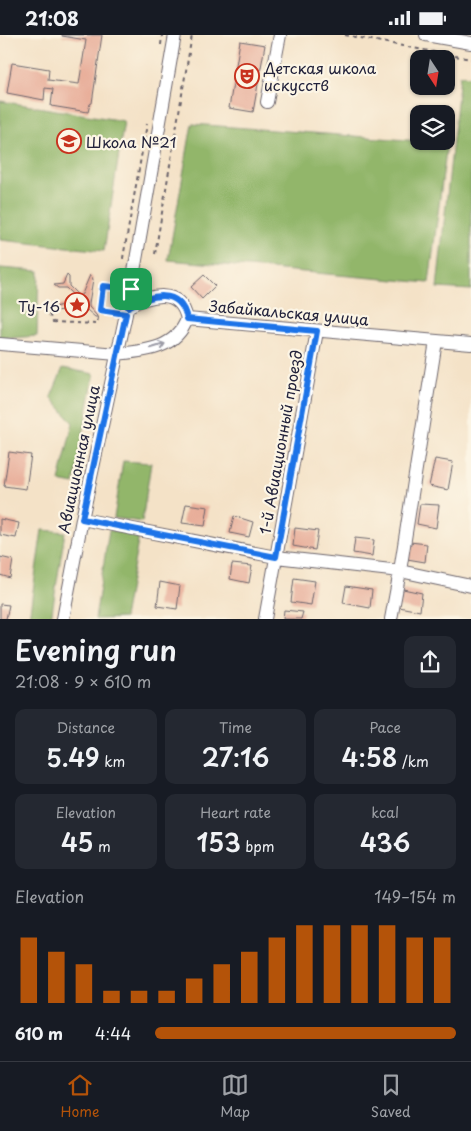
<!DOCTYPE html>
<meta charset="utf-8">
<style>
:root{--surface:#171b24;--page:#242831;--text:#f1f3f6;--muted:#9ea1a6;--line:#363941;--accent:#b45309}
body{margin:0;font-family:"Playpen Sans",sans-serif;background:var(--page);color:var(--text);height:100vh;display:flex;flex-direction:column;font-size:19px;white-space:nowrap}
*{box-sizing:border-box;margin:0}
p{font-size:16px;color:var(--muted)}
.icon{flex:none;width:28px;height:28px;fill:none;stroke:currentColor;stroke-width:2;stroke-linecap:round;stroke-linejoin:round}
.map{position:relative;height:584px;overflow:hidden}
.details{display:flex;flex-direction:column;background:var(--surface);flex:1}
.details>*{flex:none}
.needle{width:32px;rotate:168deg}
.buttons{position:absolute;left:410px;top:15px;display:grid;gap:10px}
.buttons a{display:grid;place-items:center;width:45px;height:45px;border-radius:10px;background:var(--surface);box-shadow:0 1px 4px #0004;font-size:25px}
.pin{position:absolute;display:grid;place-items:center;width:42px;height:42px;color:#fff;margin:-21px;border-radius:10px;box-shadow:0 2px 8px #0006}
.round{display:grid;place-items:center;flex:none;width:52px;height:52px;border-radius:10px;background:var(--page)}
.overview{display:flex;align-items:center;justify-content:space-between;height:85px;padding:0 15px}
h1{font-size:28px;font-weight:600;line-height:38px}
.stats{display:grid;grid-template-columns:repeat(3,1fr);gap:8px;height:85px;padding:5px 15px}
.stats div{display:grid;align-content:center;border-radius:10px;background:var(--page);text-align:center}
.stats b{font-size:25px;font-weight:600}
.stats small{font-size:14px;font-weight:400}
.stats p{font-size:14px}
.chart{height:140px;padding:10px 15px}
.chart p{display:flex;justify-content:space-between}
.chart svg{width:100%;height:90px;margin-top:5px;stroke:var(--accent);stroke-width:6}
ul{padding:0 15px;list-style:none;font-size:16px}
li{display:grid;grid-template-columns:80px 60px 1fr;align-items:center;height:38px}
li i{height:12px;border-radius:6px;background:var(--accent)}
.status{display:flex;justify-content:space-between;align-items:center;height:35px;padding:0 25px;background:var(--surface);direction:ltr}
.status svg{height:14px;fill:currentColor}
.tabs{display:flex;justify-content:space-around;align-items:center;height:70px;border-top:1px solid var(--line);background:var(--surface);font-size:14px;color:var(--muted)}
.tabs a{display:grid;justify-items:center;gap:2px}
.tabs .selected{color:var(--accent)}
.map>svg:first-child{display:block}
.forest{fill:#92b66a;stroke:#5a6c52}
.building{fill:#e8ae9a}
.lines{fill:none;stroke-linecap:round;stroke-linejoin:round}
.minor-casing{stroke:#6c656c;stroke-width:14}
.path{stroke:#6c656c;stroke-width:2;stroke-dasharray:4 4;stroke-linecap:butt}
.minor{stroke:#fff;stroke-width:12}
.oneway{stroke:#9c9ca7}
.route-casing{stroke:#fff;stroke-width:10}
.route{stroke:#1a73e8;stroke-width:6}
.labels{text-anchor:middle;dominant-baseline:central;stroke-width:4.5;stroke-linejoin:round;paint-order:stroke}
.poi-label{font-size:15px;fill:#22223b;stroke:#fcf5e5;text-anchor:start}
.street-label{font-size:15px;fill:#22223b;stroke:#fcf5e5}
</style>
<div class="status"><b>21:08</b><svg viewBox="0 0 49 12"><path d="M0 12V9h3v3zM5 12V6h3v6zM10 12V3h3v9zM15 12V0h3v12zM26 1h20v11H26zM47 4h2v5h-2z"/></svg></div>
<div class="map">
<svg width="471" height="584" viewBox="0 0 471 584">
<rect width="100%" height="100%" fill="#fcf5e5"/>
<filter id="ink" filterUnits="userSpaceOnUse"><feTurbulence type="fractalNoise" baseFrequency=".02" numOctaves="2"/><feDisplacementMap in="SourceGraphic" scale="10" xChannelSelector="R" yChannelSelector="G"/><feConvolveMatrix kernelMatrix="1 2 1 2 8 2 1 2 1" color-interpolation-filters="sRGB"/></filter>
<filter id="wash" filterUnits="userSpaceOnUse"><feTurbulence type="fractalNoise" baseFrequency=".0096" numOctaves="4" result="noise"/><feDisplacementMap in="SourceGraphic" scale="20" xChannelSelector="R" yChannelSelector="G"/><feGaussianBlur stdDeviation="1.12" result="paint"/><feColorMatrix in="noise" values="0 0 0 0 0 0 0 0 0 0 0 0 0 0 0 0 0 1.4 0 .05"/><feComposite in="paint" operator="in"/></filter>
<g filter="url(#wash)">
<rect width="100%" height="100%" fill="#f4e2c7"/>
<path class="forest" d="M460 40 471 41V255L437 253Z
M0 66 124 86 104 216 0 205Z
M192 89 447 108 429 248 168 225Z
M0 233 39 236 37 301 11 303H0Z
M63 333 94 339 74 449 59 446 73 388 51 362Z
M123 426 151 428 142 487 114 483Z
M42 495 65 497 51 583H29Z
M109 495 139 501 124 583 95 584Z"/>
<g id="blocks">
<path class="building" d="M62 0H102L92 68 90 69 88 77 51 71 53 54 45 53 44 65 7 58 12 28 49 34 48 45 79 49 86 5 62 1Z
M240 6 265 10 253 77 229 73Z
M67 240 69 242V251L79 261 82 259 90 240 93 244 89 268V272L97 281V282H95L87 275H85L83 273 54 276 50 273 75 267 77 264 66 253H58L54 250 63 249Z
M204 240 215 251 202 264 191 252Z
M9 417 31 420 26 454 4 451Z
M435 424 453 427 448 455 429 451Z
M186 469 208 472 205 491 182 488Z
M420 469 439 470 436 493 417 489Z
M234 481 253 487 249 502 230 498Z
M0 484 19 488 16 503 0 500Z
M295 493 318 496 315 515 293 511Z
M355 503 374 505 372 521 353 518Z
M410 507 427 509 425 527 407 524Z
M0 522 13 525 10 543 0 540Z
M232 529 252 531 249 548 230 544Z
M294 543 315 546 311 570 291 567Z
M160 547 180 551 177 574 157 571Z
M346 551 372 555 370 573 343 568Z
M403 554 422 558 420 576 399 572Z
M0 569 9 570 6 584H0Z
M284 575 303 577 301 584H283Z"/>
</g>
</g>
<g filter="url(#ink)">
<use href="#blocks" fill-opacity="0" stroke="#6c656c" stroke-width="1"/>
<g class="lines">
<defs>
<path id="minor" d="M426 0 471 8
M267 67 280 0
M127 272C150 260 180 251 187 284
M187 284 471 309
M0 309 117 319C145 316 176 314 187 284
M82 484 276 522 400 536 471 551
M63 584 82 484 126 279 136 225 175 0
M265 584 317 296
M391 584 400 536 436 306"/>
</defs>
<use href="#minor" class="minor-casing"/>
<path class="path" d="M345 0 471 24
M161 10 162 0
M155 219 192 0
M124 223H123L147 89
M100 275 115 277
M49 279 53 287 97 289 103 251 119 252"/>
<use href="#minor" class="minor"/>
</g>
<defs><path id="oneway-shaft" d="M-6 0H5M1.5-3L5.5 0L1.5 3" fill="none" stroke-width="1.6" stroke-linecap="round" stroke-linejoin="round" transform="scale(1.25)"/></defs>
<use class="oneway" href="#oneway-shaft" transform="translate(158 311) rotate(-17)"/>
</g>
<g class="lines" filter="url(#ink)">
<defs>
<path id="route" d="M103 251 131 254 128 272C150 260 180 251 187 284L317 296 276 522 82 484 126 279 100 275Z"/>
</defs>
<use href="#route" class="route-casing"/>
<use href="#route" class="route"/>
</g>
<defs>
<symbol id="theatre-ring" viewBox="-11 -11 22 22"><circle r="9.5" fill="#fcf5e5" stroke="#c8321e" stroke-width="1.5"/><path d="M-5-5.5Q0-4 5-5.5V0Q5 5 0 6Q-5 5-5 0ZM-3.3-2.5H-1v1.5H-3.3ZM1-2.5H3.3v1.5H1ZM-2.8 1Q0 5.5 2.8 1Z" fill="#c8321e"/></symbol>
<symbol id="school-ring" viewBox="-11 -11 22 22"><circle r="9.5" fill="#fcf5e5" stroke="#c8321e" stroke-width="1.5"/><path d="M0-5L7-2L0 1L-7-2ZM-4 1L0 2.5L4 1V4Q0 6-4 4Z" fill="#c8321e"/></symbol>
<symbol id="sight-ring" viewBox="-11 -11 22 22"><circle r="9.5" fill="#fcf5e5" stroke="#c8321e" stroke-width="1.5"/><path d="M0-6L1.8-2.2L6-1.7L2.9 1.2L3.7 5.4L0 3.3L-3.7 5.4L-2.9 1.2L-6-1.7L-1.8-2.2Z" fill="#c8321e"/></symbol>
</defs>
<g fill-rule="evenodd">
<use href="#theatre-ring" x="233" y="27" width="28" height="28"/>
<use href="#school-ring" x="55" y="92" width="28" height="28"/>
<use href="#sight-ring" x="63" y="256" width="28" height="28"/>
</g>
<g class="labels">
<g class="poi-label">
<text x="264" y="32">Детская школа<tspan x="264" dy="17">искусств</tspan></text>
<text x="86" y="106">Школа №21</text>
<text x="60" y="270" text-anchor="end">Ту-16</text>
</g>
<g class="street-label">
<text transform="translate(289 277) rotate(5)">Забайкальская улица</text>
<text transform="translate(280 407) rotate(-80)">1-й Авиационный проезд</text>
<text transform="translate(78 424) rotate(-78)">Авиационная улица</text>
</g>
</g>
</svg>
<div class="buttons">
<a><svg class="needle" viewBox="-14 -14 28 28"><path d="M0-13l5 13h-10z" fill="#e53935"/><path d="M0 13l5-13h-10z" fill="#9ea1a6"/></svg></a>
<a><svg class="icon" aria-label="layers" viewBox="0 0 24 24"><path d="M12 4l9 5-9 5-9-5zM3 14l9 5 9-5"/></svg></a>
</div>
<div class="pin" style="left:131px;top:254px;background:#1e9e55"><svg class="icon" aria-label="arrive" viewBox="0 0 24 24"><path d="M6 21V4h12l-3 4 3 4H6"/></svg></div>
</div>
<section class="details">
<div class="overview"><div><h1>Evening run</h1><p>21:08 · 9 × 610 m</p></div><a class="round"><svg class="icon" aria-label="share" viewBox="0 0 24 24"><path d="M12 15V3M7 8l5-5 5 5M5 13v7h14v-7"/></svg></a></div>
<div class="stats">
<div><p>Distance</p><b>5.49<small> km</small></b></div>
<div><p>Time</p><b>27:16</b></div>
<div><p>Pace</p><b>4:58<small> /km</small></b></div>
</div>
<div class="stats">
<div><p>Elevation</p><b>45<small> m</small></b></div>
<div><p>Heart rate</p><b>153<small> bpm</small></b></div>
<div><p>kcal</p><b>436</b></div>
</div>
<div class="chart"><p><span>Elevation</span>149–154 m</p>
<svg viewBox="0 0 160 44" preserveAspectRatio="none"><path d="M5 44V12M15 44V19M25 44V25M35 44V38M45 44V38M55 44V38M65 44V32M75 44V25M85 44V19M95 44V12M105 44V6M115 44V6M125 44V6M135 44V6M145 44V12M155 44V12"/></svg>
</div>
<ul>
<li><b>610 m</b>4:44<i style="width:100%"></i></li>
</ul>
</section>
<nav class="tabs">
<a class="selected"><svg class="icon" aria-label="home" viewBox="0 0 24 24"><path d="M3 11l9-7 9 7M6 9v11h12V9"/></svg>Home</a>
<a><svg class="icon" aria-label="map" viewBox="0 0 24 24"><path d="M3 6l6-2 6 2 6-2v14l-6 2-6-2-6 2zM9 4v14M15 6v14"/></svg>Map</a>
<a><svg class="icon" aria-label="saved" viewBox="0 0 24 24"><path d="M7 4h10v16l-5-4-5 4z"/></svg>Saved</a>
</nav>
